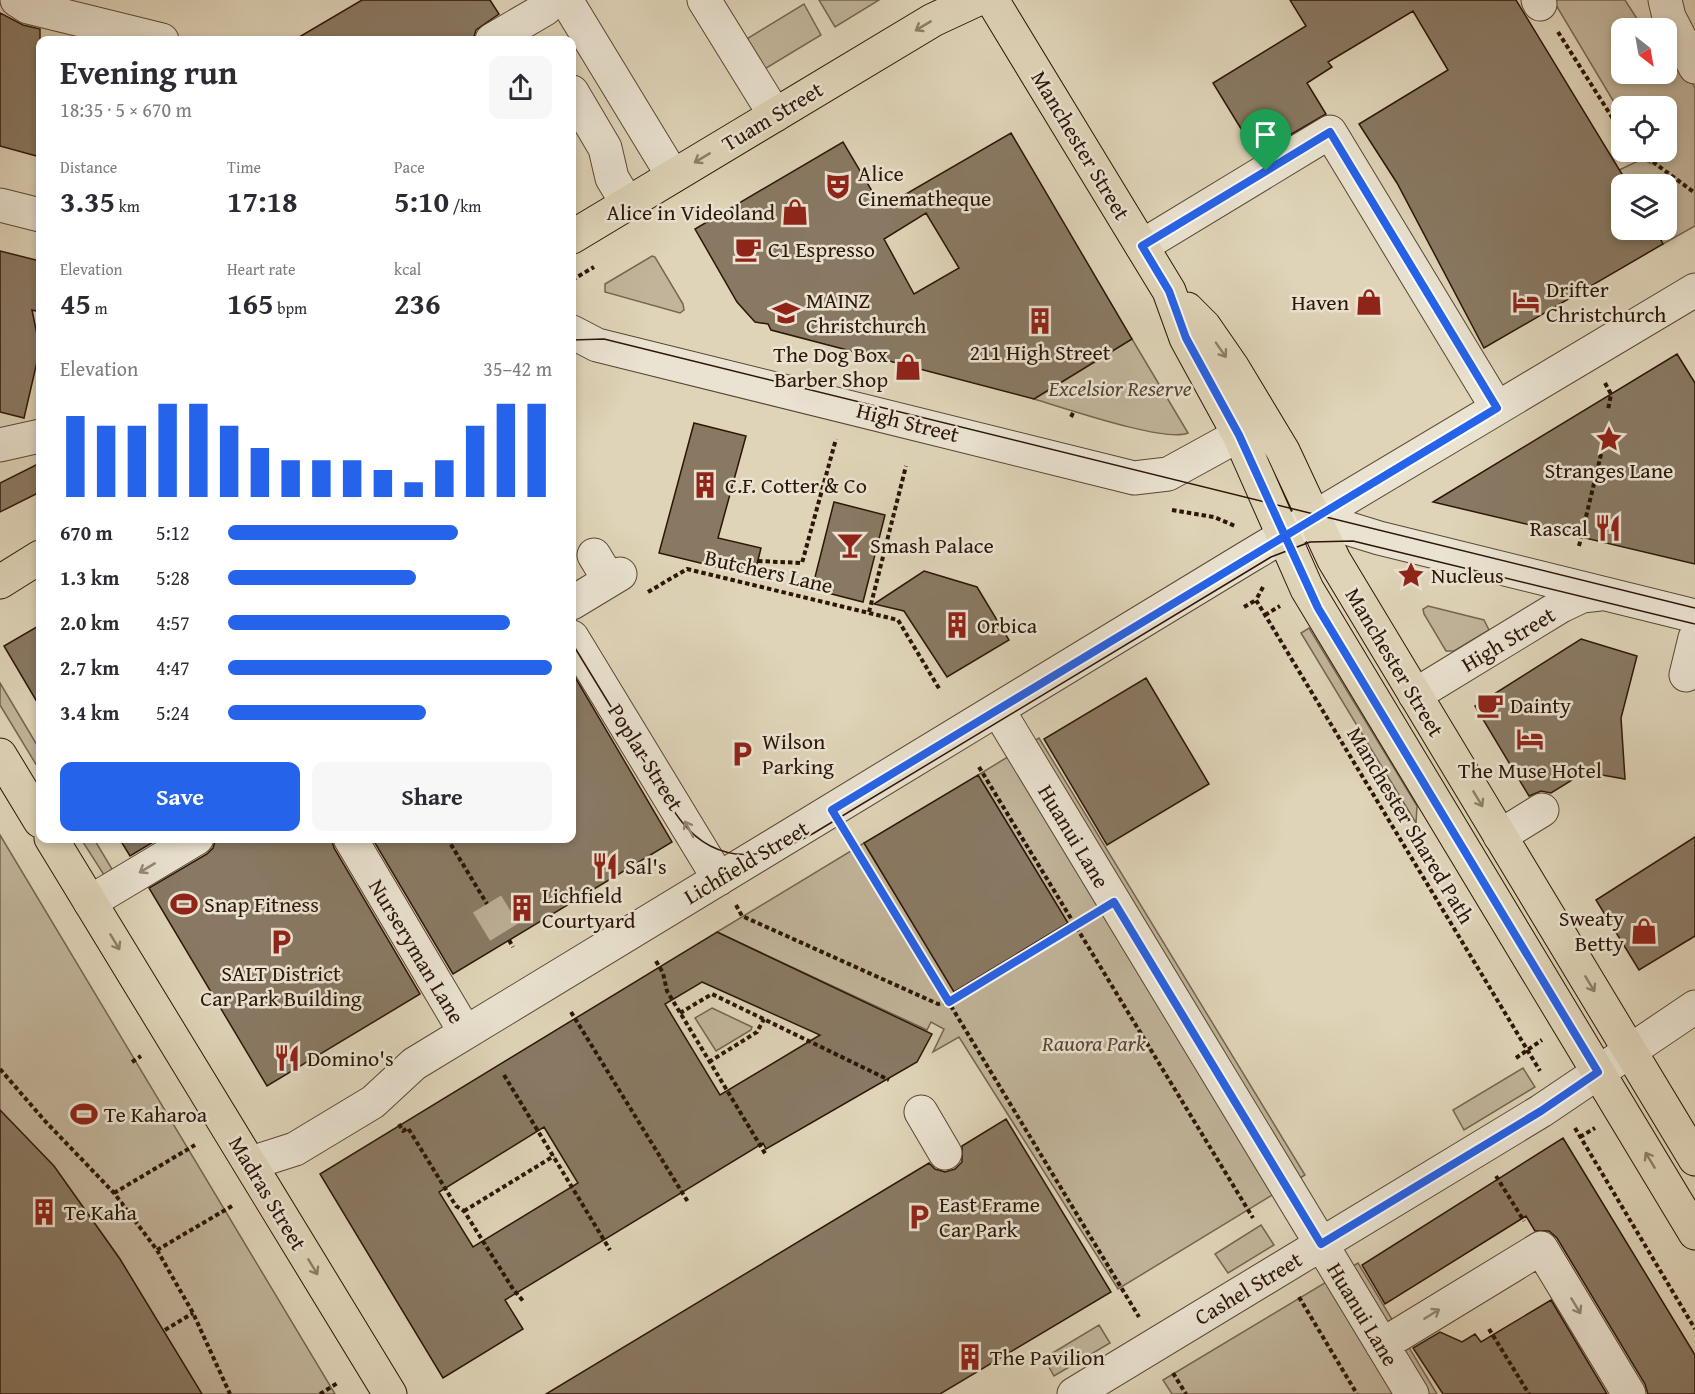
<!DOCTYPE html>
<meta charset="utf-8">
<style>
:root{--surface:#fff;--page:#f7f7f7;--text:#2b2b33;--muted:#7c7c81;--accent:#2563eb}
body{margin:0;font-family:"Gentium Book Plus",serif;background:var(--page);color:var(--text);height:100vh;display:flex;flex-direction:column;font-size:22px;white-space:nowrap}
*{box-sizing:border-box;margin:0}
p{font-size:20px;color:var(--muted)}
.icon{flex:none;width:33px;height:33px;fill:none;stroke:currentColor;stroke-width:2;stroke-linecap:round;stroke-linejoin:round}
.map{position:relative;flex:1;overflow:hidden}
.side{position:absolute;left:36px;top:36px;width:540px;height:807px;display:flex;flex-direction:column;background:var(--surface);border-radius:12px;box-shadow:0 3px 9px #0003}
.side>*{flex:none}
.needle{width:39px;rotate:149deg}
.fabs{position:absolute;left:1611px;top:18px;display:grid;gap:12px}
.fabs a{display:grid;place-items:center;width:66px;height:66px;border-radius:12px;background:var(--surface);box-shadow:0 3px 9px #0003;font-size:30px}
.pin{position:absolute;display:grid;place-items:center;width:51px;height:51px;color:#fff;margin:-62px -26px;border-radius:50% 50% 50% 0;rotate:-45deg;box-shadow:0 0 6px #0007}
.pin .icon{rotate:45deg}
.round{display:grid;place-items:center;flex:none;width:63px;height:63px;border-radius:12px;background:var(--page)}
.headline{display:flex;align-items:center;justify-content:space-between;height:102px;padding:0 24px}
h1{font-size:33px;font-weight:700;line-height:45px}
.metrics{display:grid;grid-template-columns:repeat(3,1fr);gap:9px;height:102px;padding:6px 24px}
.metrics div{display:grid;align-content:center}
.metrics b{font-size:30px;font-weight:700}
.metrics small{font-size:16px;font-weight:400}
.metrics p{font-size:16px}
.chart{height:168px;padding:12px 24px}
.chart p{display:flex;justify-content:space-between}
.chart svg{width:100%;height:108px;margin-top:6px;stroke:var(--accent);stroke-width:6}
.button{display:flex;gap:12px;margin-top:auto;padding:12px 24px}
.button a{flex:1;height:69px;border-radius:12px;background:var(--accent);color:#fff;font-size:24px;font-weight:700;line-height:69px;text-align:center}
.button a+a{background:var(--page);color:var(--text)}
ul{padding:0 24px;list-style:none;font-size:20px}
li{display:grid;grid-template-columns:96px 72px 1fr;align-items:center;height:45px}
li i{height:15px;border-radius:8px;background:var(--accent)}
.map>svg:first-child{display:block}
.green{fill:#c1b49a;stroke:#766550;stroke-width:1.5}
.building{fill:#897963;stroke:#2c1607;stroke-width:1.5;fill-rule:evenodd}
.lines{fill:none;stroke-linecap:round;stroke-linejoin:round}
.minor-tunnel{stroke:#bbae95;stroke-width:33;stroke-dasharray:33 16;stroke-linecap:butt}
.minor-casing{stroke:#594633;stroke-width:35}
.major-casing{stroke:#2c1607;stroke-width:35}
.path{stroke:#2c1607;stroke-width:4;stroke-dasharray:4.5 3;stroke-linecap:butt}
.minor{stroke:#eae3d1;stroke-width:33}
.major{stroke:#dfd4b8;stroke-width:33}
.tram{stroke:#2c1607;stroke-width:1.5}
.oneway{stroke:#8e7e68}
.oneway2{stroke:#948776}
.route-casing{stroke:#fff;stroke-width:12}
.route{stroke:#2563eb;stroke-width:8}
.labels{text-anchor:middle;dominant-baseline:central;stroke-width:5;stroke-linejoin:round;paint-order:stroke}
.street-label{font-size:22px;fill:#2c1607;stroke:#eae3d1}
.poi-label{font-size:22px;fill:#2c1607;stroke:#eae3d1;text-anchor:start}
.park-label{font-size:22px;font-style:italic;fill:#594533;stroke:#eae3d1}
</style>
<div class="map">
<svg width="1695" height="1394" viewBox="0 0 1695 1394">
<rect width="100%" height="100%" fill="#dfd4b8"/>
<filter id="stains"><feTurbulence type="fractalNoise" baseFrequency=".00333" numOctaves="4"/><feColorMatrix values="0 0 0 0 .2 0 0 0 0 .09 0 0 0 0 .02 0 0 0 .5 -.17"/></filter>
<radialGradient id="worn" r=".72"><stop offset=".6" stop-color="#630" stop-opacity="0"/><stop offset="1" stop-color="#630" stop-opacity=".3"/></radialGradient>
<path class="green" d="M819 0H879L835 27Z
M1553 0H1625L1643 28H1622V74H1666L1667 50 1677 57 1695 88V226L1663 244 1655 230H1666V184H1628L1619 170 1642 159 1650 163 1644 152H1666V106H1622L1621 114Z
M804 4 821 35 763 70 745 40Z
M652 256 655 257 683 304 684 310 680 313 605 292V284Z
M1132 339 1188 433C1165 443 1062 407 1034 399Z
M1428 606 1484 620 1489 630 1454 651H1446L1424 614 1423 609Z
M1309 628 1417 806 1416 823 1301 633Z
M0 683 40 750V771L0 705Z
M1039 738 1305 1175 1118 1289 959 1037 933 1052 944 1029 931 1022 927 1030 717 932 864 843 954 991 1067 923 978 775Z
M0 835 335 1394H0Z
M81 839H94L112 869 104 875Z
M712 1008 752 1027 751 1030 716 1051 695 1018Z
M1523 1068 1535 1087 1464 1130 1453 1110Z
M1261 1225 1274 1245 1228 1273 1215 1254Z
M1358 1263 1437 1394H1172L1163 1380Z
M1099 1325 1110 1343 1054 1376 1044 1358Z"/>
<path class="building" d="M362 0H490L499 14 476 30 473 40H294Z
M1290 0H1516L1628 184H1622V230H1655L1663 244 1484 348 1397 183 1359 124 1448 70 1413 11 1328 62 1332 67 1307 83 1326 114 1266 149 1251 145 1213 83 1306 26Z
M0 13 23 25 40 29V157L0 146Z
M1011 133 1132 339 1034 399 771 330 768 324 755 322 737 302 695 229 843 142 882 208ZM926 213 959 268 914 294 884 239Z
M0 251 40 261V312L32 310 40 349 24 418 0 412Z
M1677 354 1695 383V564L1433 502Z
M694 423 746 436 718 538 761 548 754 576 659 553Z
M40 463V492L0 512V483Z
M834 502 885 515 863 602 812 589Z
M924 571 977 587 1009 640 947 677 904 611 874 604Z
M40 625V707L4 646Z
M1581 639 1637 656 1621 718 1625 779 1585 772 1551 793 1541 791 1529 796 1475 706Z
M572 672 672 842 453 974 372 838H572Z
M1146 678 1209 784 1107 845 1044 739Z
M978 775 1068 923 954 992 864 843Z
M1695 837V936L1639 970 1596 900Z
M119 838H160L130 856Z
M216 838H331L334 848 420 994 267 1086 149 888 207 854 213 848Z
M717 932 932 1034 917 1062 766 1149 763 1143 505 1300 523 1329 443 1378 320 1174ZM702 982 820 1035 720 1095 665 1004ZM544 1127 578 1183 473 1247 439 1192Z
M0 1110 54 1166 120 1259 202 1394H0Z
M1006 1119 1111 1292 940 1394H546L929 1163 935 1169 945 1172 955 1169 962 1162V1146Z
M1563 1138 1695 1355V1394H1648L1645 1384 1557 1238 1549 1231H1535L1526 1216 1385 1304 1362 1265Z
M1551 1300 1607 1394H1443L1413 1348 1440 1332 1462 1342 1475 1334 1481 1342Z"/>
<g class="lines">
<path class="minor-tunnel" d="M487 904 509 940"/>
<defs>
<path id="minor" d="M17 0 28 7 162 40
M566 0 673 176
M704 0 775 115
M1538 0 1540 4
M1665 0 1669 17 1695 67
M492 40 545 9
M572 92 605 148 612 178 627 203
M0 205 40 215
M1142 246 1330 132 1497 408
M572 332 597 345 1134 478 1168 474 1239 435
M0 445 40 436
M1314 518 1379 538 1695 616
M594 555 609 580
M572 603 620 574
M572 637 719 879
M1686 675 1695 638
M1415 695 1561 606 1582 596 1600 594
M998 710 1412 1394
M1500 836 1542 810
M350 838 465 1032
M90 902 197 838
M921 1112 945 1153
M251 1163 295 1149 373 1102 414 1064 1248 557 1695 290
M1382 1345 1541 1248 1629 1394
M1074 1394 1541 1111 1695 1007"/>
<path id="major" d="M992 0 1169 291 1186 338 1239 435 1307 589 1695 1233
M572 237 933 20 976 0
M1187 309 1204 326 1233 368 1283 451 1334 560 1695 1159
M0 582 40 557
M0 755 40 821
M51 838 390 1394"/>
</defs>
<use href="#minor" class="minor-casing"/>
<use href="#major" class="major-casing"/>
<path class="path" d="M1558 32 1622 133
M1633 152 1645 156 1695 193
M572 280 594 267
M1605 383 1611 394 1608 410
M1071 417 1074 411
M1172 510 1214 517 1235 526
M1579 546 1603 446
M758 561 802 563 836 439
M1263 587 1256 600 1540 1071
M648 592 687 569 898 620 940 690
M1244 607 1256 600
M869 612 906 466
M1265 615 1280 606
M979 767 1253 1218
M447 838 487 904
M850 839 1139 1317
M736 905 742 916 938 1004 949 1002 1085 919
M509 940 513 947
M656 961 663 973 667 991 766 1155
M571 1012 688 1202
M680 1013 712 994 889 1080
M1516 1058 1542 1040
M132 1062 141 1056
M709 1062 757 1032 764 1019
M0 1069 45 1121 114 1193 157 1250 193 1313 230 1394
M504 1075 610 1250
M399 1124 403 1131 408 1128 456 1206 464 1211 513 1289 524 1302
M1575 1128 1695 1329
M1580 1137 1595 1128
M1496 1176 1524 1221
M114 1193 195 1145
M464 1211 554 1156
M157 1250 232 1206
M1299 1297 1357 1394
M1489 1329 1529 1394
M165 1330 193 1313
M1173 1373 1186 1394
M320 1394 339 1382"/>
<use href="#minor" class="minor"/>
<use href="#major" class="major"/>
<path class="tram" d="M572 340 604 339 1695 608
M572 643C595 680 618 718 641 756 654 777 666 802 682 822 719 868 769 859 814 833L1271 557 1310 542 1353 541 1695 624"/>
</g>
<defs><path id="oneway-shaft" d="M-6 0H5M1.5-3L5.5 0L1.5 3" fill="none" stroke-width="1.6" stroke-linecap="round" stroke-linejoin="round" transform="scale(1.5)"/></defs>
<g class="oneway">
<use href="#oneway-shaft" transform="translate(923 26) rotate(149)"/>
<use href="#oneway-shaft" transform="translate(702 158) rotate(149)"/>
<use href="#oneway-shaft" transform="translate(1221 350) rotate(55)"/>
<use href="#oneway-shaft" transform="translate(1478 799) rotate(59)"/>
<use href="#oneway-shaft" transform="translate(115 942) rotate(59)"/>
<use href="#oneway-shaft" transform="translate(1590 984) rotate(59)"/>
<use href="#oneway-shaft" transform="translate(1650 1160) rotate(-121)"/>
<use href="#oneway-shaft" transform="translate(313 1267) rotate(59)"/>
</g>
<g class="oneway2">
<use href="#oneway-shaft" transform="translate(689 829) rotate(-118)"/>
<use href="#oneway-shaft" transform="translate(147 868) rotate(149)"/>
<use href="#oneway-shaft" transform="translate(1576 1306) rotate(59)"/>
<use href="#oneway-shaft" transform="translate(1432 1314) rotate(-32)"/>
</g>
<g class="lines">
<defs>
<path id="route" d="M1266 171 1142 246 1169 291 1186 338 1239 435 1285 536 832 810 949 1002 1114 902 1321 1244 1541 1111 1598 1072 1318 608 1285 536 1497 408 1330 132 1266 171"/>
</defs>
<use href="#route" class="route-casing"/>
<use href="#route" class="route"/>
</g>
<defs>
<symbol id="theatre-bare" viewBox="-9 -9 18 18"><path d="M-5-5.5Q0-4 5-5.5V0Q5 5 0 6Q-5 5-5 0ZM-3.3-2.5H-1v1.5H-3.3ZM1-2.5H3.3v1.5H1ZM-2.8 1Q0 5.5 2.8 1Z" fill="#8f2418" stroke="#eae3d1" stroke-width="2.5" paint-order="stroke"/></symbol>
<symbol id="shop-bare" viewBox="-9 -9 18 18"><path d="M-5-2.5h2.3a2.7 3.5 0 0 1 5.4 0H5L5.5 6h-11ZM-1.5-2.5h3a1.5 2.3 0 0 0-3 0Z" fill="#8f2418" stroke="#eae3d1" stroke-width="2.5" paint-order="stroke"/></symbol>
<symbol id="cafe-bare" viewBox="-9 -9 18 18"><path d="M-5.5-4.5H6V0H3Q3 3.5 0 3.5H-2.5Q-5.5 3.5-5.5 0ZM3-3.2v2h1.7v-2ZM-6 4.5H4V6H-6Z" fill="#8f2418" stroke="#eae3d1" stroke-width="2.5" paint-order="stroke"/></symbol>
<symbol id="hotel-bare" viewBox="-9 -9 18 18"><path d="M-6-4.5h1.5V1H6V5H4.5V3h-9V5H-6ZM-4 0a1.8 1.8 0 1 1 3.6 0ZM.5 0V-2.5h3Q6-2.5 6 0Z" fill="#8f2418" stroke="#eae3d1" stroke-width="2.5" paint-order="stroke"/></symbol>
<symbol id="university-bare" viewBox="-9 -9 18 18"><path d="M0-5L7-2L0 1L-7-2ZM-4 1L0 2.5L4 1V4Q0 6-4 4Z" fill="#8f2418" stroke="#eae3d1" stroke-width="2.5" paint-order="stroke"/></symbol>
<symbol id="building-bare" viewBox="-9 -9 18 18"><path d="M-4-6H4V6H1V3H-1V6H-4ZM-2.5-4.3h1.7v1.8h-1.7ZM.8-4.3h1.7v1.8H.8ZM-2.5-1h1.7V.8h-1.7ZM.8-1h1.7V.8H.8Z" fill="#8f2418" stroke="#eae3d1" stroke-width="2.5" paint-order="stroke"/></symbol>
<symbol id="sight-bare" viewBox="-9 -9 18 18"><path d="M0-6L1.8-2.2L6-1.7L2.9 1.2L3.7 5.4L0 3.3L-3.7 5.4L-2.9 1.2L-6-1.7L-1.8-2.2Z" fill="#8f2418" stroke="#eae3d1" stroke-width="2.5" paint-order="stroke"/></symbol>
<symbol id="restaurant-bare" viewBox="-9 -9 18 18"><path d="M-5-6h1v4h1v-4h1v4h1v-4h1v5L-1.5 .5V6h-2V.5L-5-1ZM5-6V6H3V1.5H1.5Q1.5-4 5-6Z" fill="#8f2418" stroke="#eae3d1" stroke-width="2.5" paint-order="stroke"/></symbol>
<symbol id="bar-bare" viewBox="-9 -9 18 18"><path d="M-6-5H6L.8 .8V4.5H3.5V6h-7V4.5H-.8V.8Z" fill="#8f2418" stroke="#eae3d1" stroke-width="2.5" paint-order="stroke"/></symbol>
<symbol id="parking-bare" viewBox="-9 -9 18 18"><path d="M-3.5-5.5H1a3.5 3.5 0 0 1 0 7H-1V5.5H-3.5ZM-1-3.4V-.6H.8a1.4 1.4 0 0 0 0-2.8Z" fill="#8f2418" stroke="#eae3d1" stroke-width="2.5" paint-order="stroke"/></symbol>
<symbol id="stadium-bare" viewBox="-9 -9 18 18"><path d="M0-5a6.5 5 0 1 0 0 10a6.5 5 0 1 0 0-10ZM-3.5-1.8h7v3.6h-7Z" fill="#8f2418" stroke="#eae3d1" stroke-width="2.5" paint-order="stroke"/></symbol>
</defs>
<g fill-rule="evenodd">
<use href="#theatre-bare" x="819" y="167" width="38" height="38"/>
<use href="#shop-bare" x="776" y="193" width="38" height="38"/>
<use href="#cafe-bare" x="729" y="230" width="38" height="38"/>
<use href="#shop-bare" x="1350" y="283" width="38" height="38"/>
<use href="#hotel-bare" x="1507" y="283" width="38" height="38"/>
<use href="#university-bare" x="767" y="294" width="38" height="38"/>
<use href="#building-bare" x="1021" y="302" width="38" height="38"/>
<use href="#shop-bare" x="889" y="348" width="38" height="38"/>
<use href="#sight-bare" x="1590" y="420" width="38" height="38"/>
<use href="#building-bare" x="686" y="466" width="38" height="38"/>
<use href="#restaurant-bare" x="1589" y="509" width="38" height="38"/>
<use href="#bar-bare" x="831" y="526" width="38" height="38"/>
<use href="#sight-bare" x="1392" y="556" width="38" height="38"/>
<use href="#building-bare" x="938" y="606" width="38" height="38"/>
<use href="#cafe-bare" x="1471" y="686" width="38" height="38"/>
<use href="#hotel-bare" x="1511" y="720" width="38" height="38"/>
<use href="#parking-bare" x="723" y="735" width="38" height="38"/>
<use href="#restaurant-bare" x="586" y="847" width="38" height="38"/>
<use href="#stadium-bare" x="165" y="885" width="38" height="38"/>
<use href="#building-bare" x="503" y="889" width="38" height="38"/>
<use href="#shop-bare" x="1625" y="912" width="38" height="38"/>
<use href="#parking-bare" x="262" y="923" width="38" height="38"/>
<use href="#restaurant-bare" x="268" y="1039" width="38" height="38"/>
<use href="#stadium-bare" x="65" y="1095" width="38" height="38"/>
<use href="#building-bare" x="25" y="1193" width="38" height="38"/>
<use href="#parking-bare" x="900" y="1198" width="38" height="38"/>
<use href="#building-bare" x="951" y="1338" width="38" height="38"/>
</g>
<g class="labels">
<g class="street-label">
<text transform="translate(772 116) rotate(-31)">Tuam Street</text>
<text transform="translate(1081 145) rotate(59)">Manchester Street</text>
<text transform="translate(908 422) rotate(14)">High Street</text>
<text transform="translate(769 571) rotate(13)">Butchers Lane</text>
<text transform="translate(1508 639) rotate(-31)">High Street</text>
<text transform="translate(1395 662) rotate(59)">Manchester Street</text>
<text transform="translate(646 757) rotate(58)">Poplar Street</text>
<text transform="translate(1411 825) rotate(59)">Manchester Shared Path</text>
<text transform="translate(1074 836) rotate(59)">Huanui Lane</text>
<text transform="translate(746 862) rotate(-31)">Lichfield Street</text>
<text transform="translate(417 951) rotate(59)">Nurseryman Lane</text>
<text transform="translate(268 1193) rotate(59)">Madras Street</text>
<text transform="translate(1248 1288) rotate(-31)">Cashel Street</text>
<text transform="translate(1363 1314) rotate(59)">Huanui Lane</text>
</g>
<g class="poi-label">
<text x="858" y="173">Alice<tspan x="858" dy="25">Cinematheque</tspan></text>
<text x="775" y="212" text-anchor="end">Alice in Videoland</text>
<text x="768" y="249">C1 Espresso</text>
<text x="1546" y="289">Drifter<tspan x="1546" dy="25">Christchurch</tspan></text>
<text x="806" y="300">MAINZ<tspan x="806" dy="25">Christchurch</tspan></text>
<text x="1349" y="302" text-anchor="end">Haven</text>
<text x="1040" y="352" text-anchor="middle">211 High Street</text>
<text x="888" y="354" text-anchor="end">The Dog Box<tspan x="888" dy="25">Barber Shop</tspan></text>
<text x="1609" y="470" text-anchor="middle">Stranges Lane</text>
<text x="725" y="485">C.F. Cotter &amp; Co</text>
<text x="1588" y="528" text-anchor="end">Rascal</text>
<text x="870" y="545">Smash Palace</text>
<text x="1431" y="575">Nucleus</text>
<text x="977" y="625">Orbica</text>
<text x="1510" y="705">Dainty</text>
<text x="762" y="741">Wilson<tspan x="762" dy="25">Parking</tspan></text>
<text x="1530" y="770" text-anchor="middle">The Muse Hotel</text>
<text x="625" y="866">Sal's</text>
<text x="542" y="895">Lichfield<tspan x="542" dy="25">Courtyard</tspan></text>
<text x="204" y="904">Snap Fitness</text>
<text x="1624" y="918" text-anchor="end">Sweaty<tspan x="1624" dy="25">Betty</tspan></text>
<text x="281" y="973" text-anchor="middle">SALT District<tspan x="281" dy="25">Car Park Building</tspan></text>
<text x="307" y="1058">Domino's</text>
<text x="104" y="1114">Te Kaharoa</text>
<text x="939" y="1204">East Frame<tspan x="939" dy="25">Car Park</tspan></text>
<text x="64" y="1212">Te Kaha</text>
<text x="990" y="1357">The Pavilion</text>
</g>
<g class="park-label">
<text x="1120" y="388">Excelsior Reserve</text>
<text x="1094" y="1043">Rauora Park</text>
</g>
</g>
<rect width="100%" height="100%" filter="url(#stains)"/>
<rect width="100%" height="100%" fill="url(#worn)"/>
</svg>
<div class="fabs">
<a><svg class="needle" viewBox="-14 -14 28 28"><path d="M0-13l5 13h-10z" fill="#e53935"/><path d="M0 13l5-13h-10z" fill="#7c7c81"/></svg></a>
<a><svg class="icon" aria-label="locate" viewBox="0 0 24 24"><circle cx="12" cy="12" r="6"/><path d="M12 2v4M12 18v4M2 12h4M18 12h4"/></svg></a>
<a><svg class="icon" aria-label="layers" viewBox="0 0 24 24"><path d="M12 4l9 5-9 5-9-5zM3 14l9 5 9-5"/></svg></a>
</div>
<div class="pin" style="left:1266px;top:171px;background:#1e9e55"><svg class="icon" aria-label="arrive" viewBox="0 0 24 24"><path d="M6 21V4h12l-3 4 3 4H6"/></svg></div>
<section class="side">
<div class="headline"><div><h1>Evening run</h1><p>18:35 · 5 × 670 m</p></div><a class="round"><svg class="icon" aria-label="share" viewBox="0 0 24 24"><path d="M12 15V3M7 8l5-5 5 5M5 13v7h14v-7"/></svg></a></div>
<div class="metrics">
<div><p>Distance</p><b>3.35<small> km</small></b></div>
<div><p>Time</p><b>17:18</b></div>
<div><p>Pace</p><b>5:10<small> /km</small></b></div>
</div>
<div class="metrics">
<div><p>Elevation</p><b>45<small> m</small></b></div>
<div><p>Heart rate</p><b>165<small> bpm</small></b></div>
<div><p>kcal</p><b>236</b></div>
</div>
<div class="chart"><p><span>Elevation</span>35–42 m</p>
<svg viewBox="0 0 160 44" preserveAspectRatio="none"><path d="M5 44V11M15 44V15M25 44V15M35 44V6M45 44V6M55 44V15M65 44V24M75 44V29M85 44V29M95 44V29M105 44V33M115 44V38M125 44V29M135 44V15M145 44V6M155 44V6"/></svg>
</div>
<ul>
<li><b>670 m</b>5:12<i style="width:71%"></i></li>
<li><b>1.3 km</b>5:28<i style="width:58%"></i></li>
<li><b>2.0 km</b>4:57<i style="width:87%"></i></li>
<li><b>2.7 km</b>4:47<i style="width:100%"></i></li>
<li><b>3.4 km</b>5:24<i style="width:61%"></i></li>
</ul>
<div class="button"><a>Save</a><a>Share</a></div>
</section>
</div>
